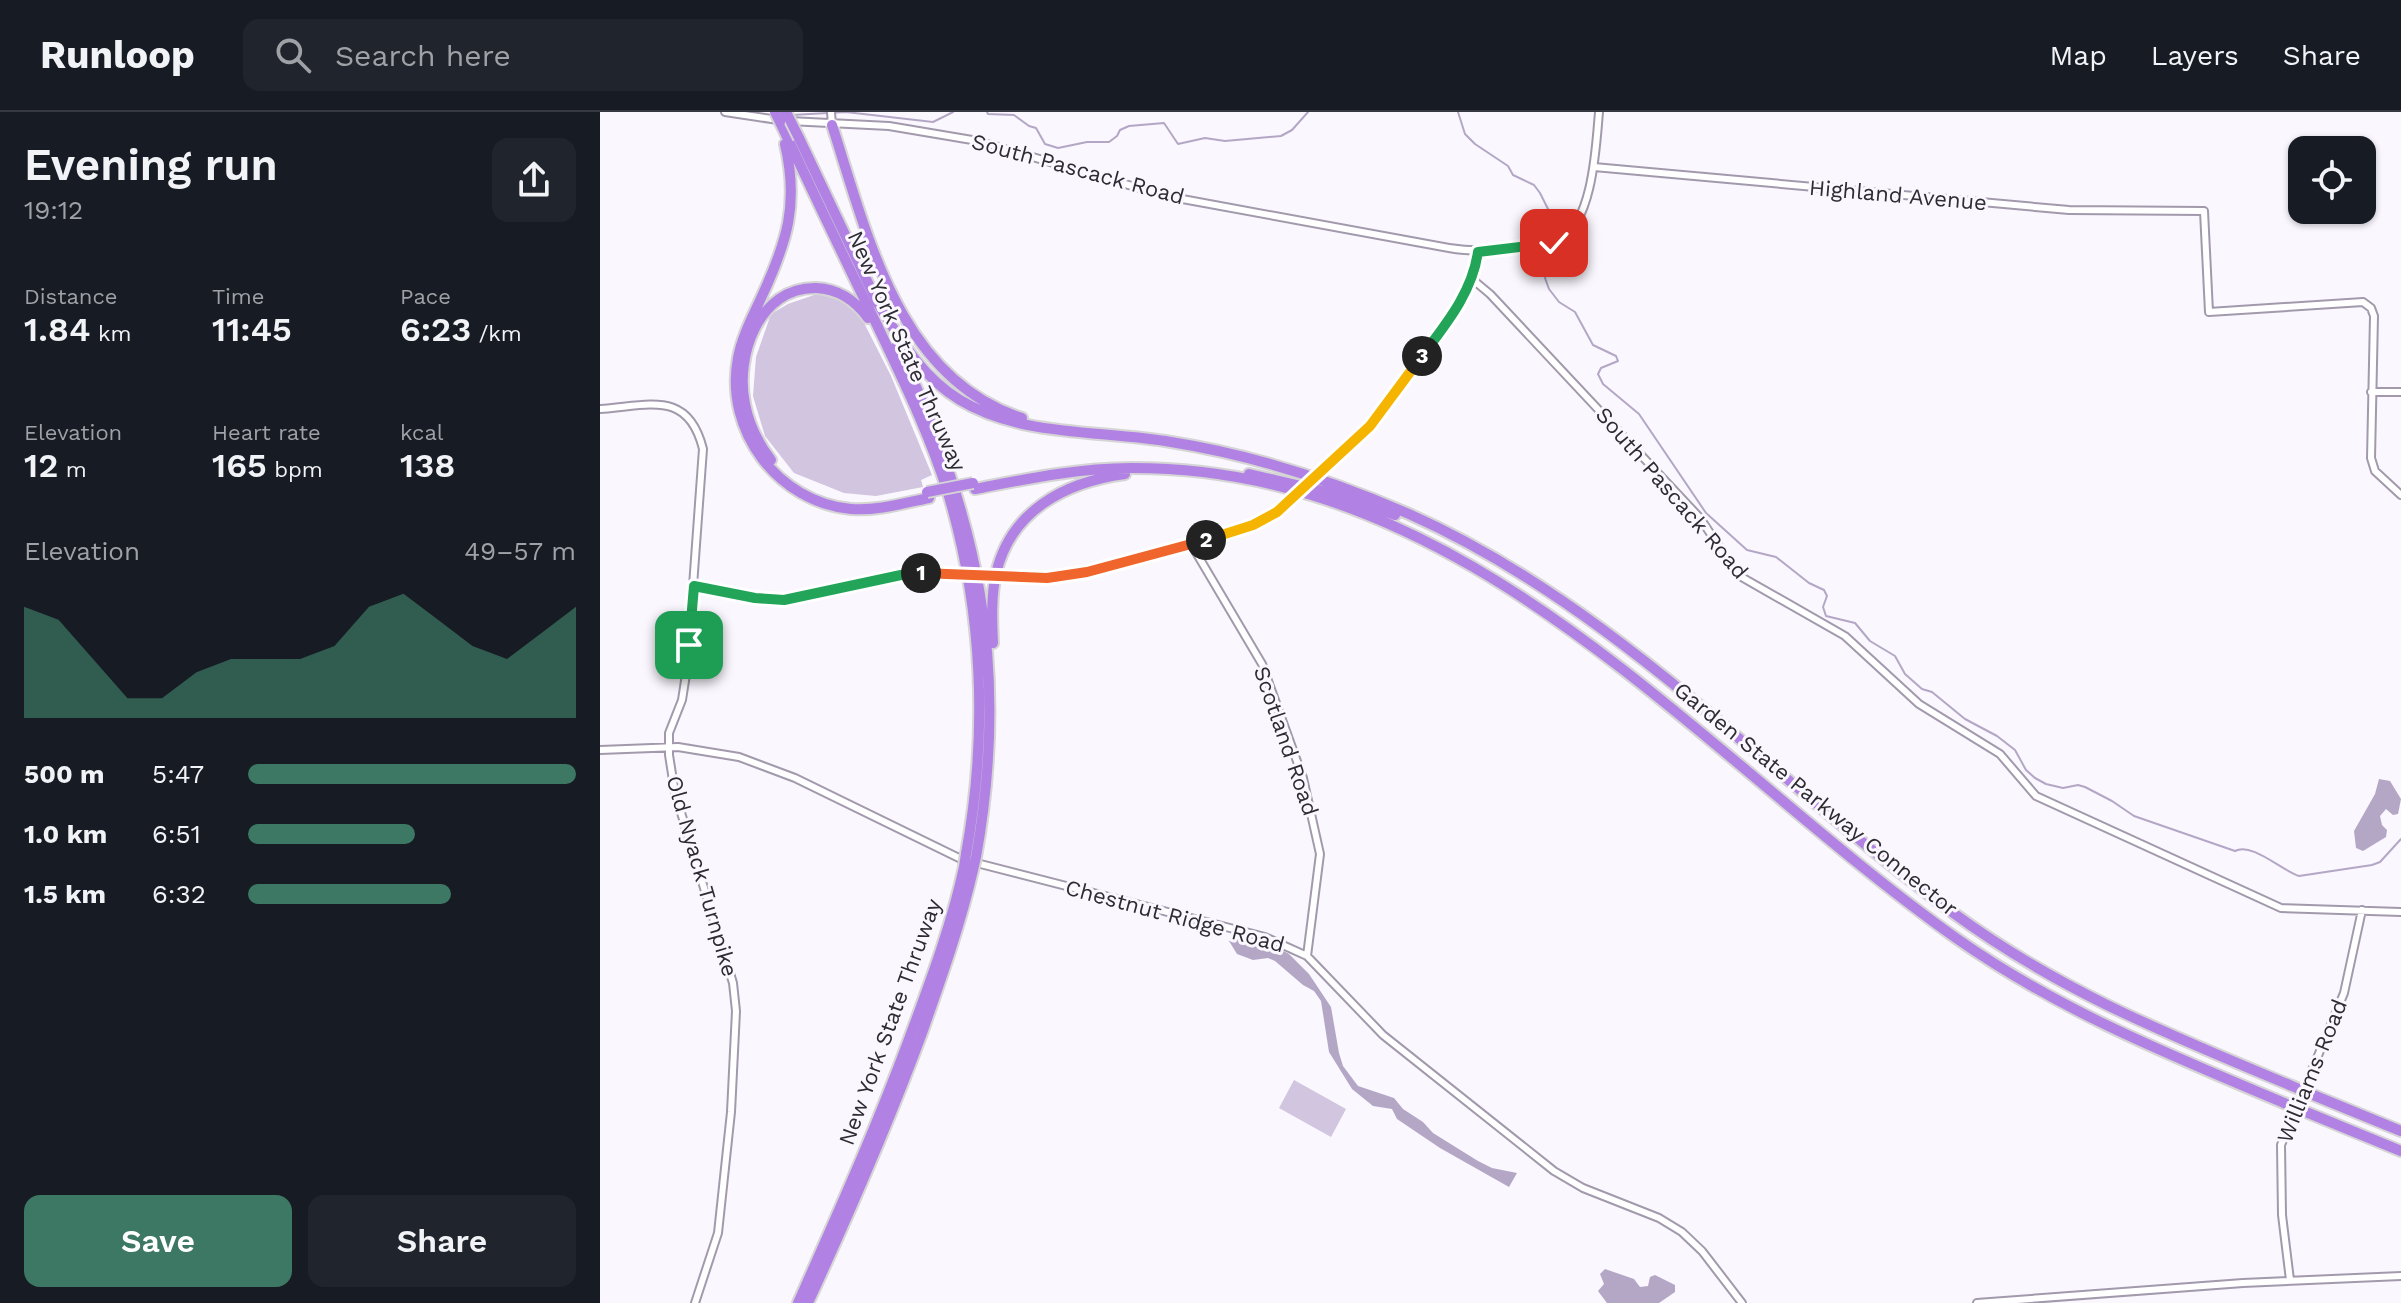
<!DOCTYPE html>
<meta charset="utf-8">
<style>
:root{--surface:#171b24;--page:#20242c;--text:#f1f3f6;--muted:#9ea1a6;--line:#363941;--accent:#3c7863}
body{margin:0;font-family:"Work Sans",sans-serif;background:var(--page);color:var(--text);height:100vh;display:flex;flex-direction:column;font-size:30px;white-space:nowrap}
*{box-sizing:border-box;margin:0}
p{font-size:26px;color:var(--muted)}
.icon{flex:none;width:44px;height:44px;fill:none;stroke:currentColor;stroke-width:2;stroke-linecap:round;stroke-linejoin:round}
.map{position:relative;flex:1;overflow:hidden}
.panel{display:flex;flex-direction:column;background:var(--surface);width:600px}
.panel>*{flex:none}
.tools{position:absolute;left:1688px;top:24px;display:grid;gap:16px}
.tools a{display:grid;place-items:center;width:88px;height:88px;border-radius:16px;background:var(--surface);box-shadow:0 2px 6px #0004;font-size:40px}
.pin{position:absolute;display:grid;place-items:center;width:68px;height:68px;color:#fff;margin:-34px;border-radius:16px;box-shadow:0 4px 12px #0006}
.km{position:absolute;width:40px;height:40px;margin:-20px;border-radius:50%;background:#222;color:#fff;font-size:22px;line-height:40px;text-align:center}
.round{display:grid;place-items:center;flex:none;width:84px;height:84px;border-radius:16px;background:var(--page)}
.head{display:flex;align-items:center;justify-content:space-between;height:136px;padding:0 24px}
h1{font-size:44px;font-weight:600;line-height:60px}
.stats{display:grid;grid-template-columns:repeat(3,1fr);gap:12px;height:136px;padding:8px 24px}
.stats div{display:grid;align-content:center}
.stats b{font-size:34px;font-weight:600}
.stats small{font-size:22px;font-weight:400}
.stats p{font-size:22px}
.chart{height:224px;padding:16px 24px}
.chart p{display:flex;justify-content:space-between}
.chart svg{width:100%;height:144px;margin-top:8px;fill:var(--accent);opacity:.7}
.primary-button{display:flex;gap:16px;margin-top:auto;padding:16px 24px}
.primary-button a{flex:1;height:92px;border-radius:16px;background:var(--accent);color:#fff;font-size:32px;font-weight:600;line-height:92px;text-align:center}
.primary-button a+a{background:var(--page);color:var(--text)}
ul{padding:0 24px;list-style:none;font-size:26px}
li{display:grid;grid-template-columns:128px 96px 1fr;align-items:center;height:60px}
li i{height:20px;border-radius:10px;background:var(--accent)}
header{display:flex;align-items:center;gap:48px;box-sizing:border-box;height:112px;padding:0 40px;background:var(--surface);border-bottom:2px solid var(--line)}
header strong{font-size:38px}
nav{display:flex;gap:44px;margin-inline-start:auto;font-size:28px}
.search{width:560px;height:72px;background:var(--page);display:flex;align-items:center;gap:20px;box-sizing:border-box;padding:0 28px;border-radius:16px;color:var(--muted);font-size:30px}
main{display:flex;flex:1;min-height:0}
.map>svg:first-child{display:block}
.green{fill:#d1c5df}
.water{fill:#b4a7c6}
.lines{fill:none;stroke-linecap:round;stroke-linejoin:round}
.stream{stroke:#b4a7c6;stroke-width:2}
.secondary-casing{stroke:#a29aac;stroke-width:10}
.highway-casing{stroke:#d5d5d6;stroke-width:14}
.secondary{stroke:#fff;stroke-width:6}
.highway{stroke:#b182e4;stroke-width:10}
.secondary-bridge-casing{stroke:#a29aac;stroke-width:10;stroke-linecap:butt}
.highway-bridge-casing{stroke:#d5d5d6;stroke-width:14;stroke-linecap:butt}
.secondary-bridge{stroke:#fff;stroke-width:6}
.highway-bridge{stroke:#b182e4;stroke-width:10}
.split-1-casing{stroke:#fff;stroke-width:16}
.split-2-casing{stroke:#fff;stroke-width:16}
.split-3-casing{stroke:#fff;stroke-width:16}
.split-4-casing{stroke:#fff;stroke-width:16}
.split-1{stroke:#22a559;stroke-width:10}
.split-2{stroke:#f0652b;stroke-width:10}
.split-3{stroke:#f5b400;stroke-width:10}
.split-4{stroke:#22a559;stroke-width:10}
.labels{text-anchor:middle;dominant-baseline:central;stroke-width:6;stroke-linejoin:round;paint-order:stroke}
.street-label{font-size:22px;fill:#2e2b32;stroke:#faf7fe}
</style>
<header>
<strong>Runloop</strong>
<div class="search"><svg class="icon" aria-label="search" viewBox="0 0 24 24"><circle cx="10" cy="10" r="6"/><path d="M15 15l6 6"/></svg>Search here</div>
<nav><a>Map</a><a>Layers</a><a>Share</a></nav>
</header>
<main>
<section class="panel">
<div class="head"><div><h1>Evening run</h1><p>19:12</p></div><a class="round"><svg class="icon" aria-label="share" viewBox="0 0 24 24"><path d="M12 15V3M7 8l5-5 5 5M5 13v7h14v-7"/></svg></a></div>
<div class="stats">
<div><p>Distance</p><b>1.84<small> km</small></b></div>
<div><p>Time</p><b>11:45</b></div>
<div><p>Pace</p><b>6:23<small> /km</small></b></div>
</div>
<div class="stats">
<div><p>Elevation</p><b>12<small> m</small></b></div>
<div><p>Heart rate</p><b>165<small> bpm</small></b></div>
<div><p>kcal</p><b>138</b></div>
</div>
<div class="chart"><p><span>Elevation</span>49–57 m</p>
<svg viewBox="0 0 160 44" preserveAspectRatio="none"><path d="M0 44V10L10 14L20 26L30 38L40 38L50 30L60 26L70 26L80 26L90 22L100 10L110 6L120 14L130 22L140 26L150 18L160 10V44z"/></svg>
</div>
<ul>
<li><b>500 m</b>5:47<i style="width:100%"></i></li>
<li><b>1.0 km</b>6:51<i style="width:51%"></i></li>
<li><b>1.5 km</b>6:32<i style="width:62%"></i></li>
</ul>
<div class="primary-button"><a>Save</a><a>Share</a></div>
</section>
<div class="map">
<svg width="1801" height="1191" viewBox="0 0 1801 1191">
<rect width="100%" height="100%" fill="#faf7fe"/>
<path class="green" d="M217 182 240 188 261 205 291 264 332 363 321 368 323 375 276 384 244 381 194 361 165 324 153 284 156 245 171 202 188 192Z
M694 968 746 997 731 1025 679 996Z"/>
<path class="water" d="M1779 667 1790 669 1801 687 1798 702 1793 703 1786 697 1780 704 1782 713 1787 718 1786 725 1763 739 1756 736 1754 719 1775 682Z
M635 826 676 835 689 842 709 862 731 895 739 941 743 954 758 974 794 986 803 997 823 1010 833 1021 878 1049 892 1056 917 1061 909 1075 840 1036 797 1007 792 997 773 994 752 977 729 940 721 889 714 879 703 873 675 849 668 846 653 848 637 842 629 829Z
M1005 1157 1034 1167 1040 1175 1048 1174 1050 1165 1055 1163 1075 1173V1180L1059 1191H1007L998 1179 1004 1172 1000 1162Z"/>
<g class="lines">
<path class="stream" d="M387 0 388 2 414 3 429 14 436 16 445 32 458 36 487 30H509L517 24 520 18 529 14 564 11 578 32 605 26 625 29 681 24 692 18 708 0
M858 0 865 22 875 32 908 54 913 63 934 73 940 81 949 99 952 124 953 139 945 166 949 177 959 190 975 200 993 233 1016 244 1018 249 1001 256 998 262 1003 272 1039 302 1106 401 1147 438 1176 445 1209 471 1224 478 1227 484 1223 495 1226 504 1255 511 1270 529 1295 544 1305 562 1322 577 1332 580 1365 607 1397 624 1415 638 1426 658 1435 666 1446 672 1463 676 1478 673 1485 675 1512 689 1534 704 1635 739C1652 730 1681 758 1699 764L1772 753 1780 750 1801 727
M192 3 246 0 333 10 353 0"/>
<defs>
<path id="secondary" d="M125 0 178 8
M231 0 232 13
M189 9 289 14 378 29 566 84 849 136C872 140 894 139 917 136 931 135 948 135 960 128 993 109 996 34 999 0
M994 55 1469 98 1604 99 1609 200 1763 190 1771 196 1774 204 1771 346 1775 359 1801 383
M872 167 890 182 1100 406 1138 463 1245 524 1319 592 1400 642 1436 684 1681 796 1801 800
M1771 280H1801
M0 297C48 294 88 277 103 337L87 556 82 588 69 621V643L75 681 133 871 136 899 131 1000 118 1121 95 1191
M723 358 780 304 848 209 872 167 878 140
M591 432 662 552 703 666 720 742 707 844
M409 466C466 467 518 452 572 437 610 427 655 419 685 392
M94 474 155 486 184 488 309 462 352 463
M0 638 78 635 139 645 195 666 361 747 665 825 707 844 783 923 954 1059 983 1076 1059 1106 1082 1120 1102 1139 1142 1191
M1690 1168 1682 1103 1681 1033 1744 881 1762 798
M1377 1191 1643 1171 1801 1164"/>
<path id="highway" d="M180 10C212 78 244 146 277 213 303 268 330 323 348 381 383 498 388 622 366 742
M232 13C267 121 298 267 422 306
M199 26 277 190
M185 32C199 92 187 130 162 184 153 204 142 224 138 246 124 319 178 390 251 397 278 399 304 391 329 386
M275 187C299 225 320 264 360 288 421 325 501 318 571 330 653 343 733 369 809 402 1016 494 1172 668 1352 800 1459 879 1570 923 1692 974
M297 233C379 405 410 556 376 745
M171 348C158 331 149 313 145 292 135 245 158 175 216 176 238 177 255 188 268 206
M649 362 727 380 795 403
M375 377C426 367 478 356 531 356 875 355 1099 644 1356 826 1458 898 1570 943 1684 991
M393 531C392 508 391 484 396 462 410 399 465 370 525 362
M1713 983 1801 1019
M1706 1000 1801 1039
M198 1191C238 1101 278 1012 312 919 332 865 352 811 364 755
M208 1191C249 1102 288 1013 322 921 341 867 360 814 373 758"/>
</defs>
<use href="#secondary" class="secondary-casing"/>
<use href="#highway" class="highway-casing"/>
<use href="#secondary" class="secondary"/>
<use href="#highway" class="highway"/>
<defs>
<path id="secondary-bridge" d="M685 392 723 358
M352 463 409 466"/>
<path id="highway-bridge" d="M175 0 180 10
M186 0 199 26
M327 380 373 371
M364 755 366 742
M373 758 376 745
M1692 974 1713 983
M1684 991 1706 1000"/>
</defs>
<use href="#secondary-bridge" class="secondary-bridge-casing"/>
<use href="#highway-bridge" class="highway-bridge-casing"/>
<use href="#secondary-bridge" class="secondary-bridge"/>
<use href="#highway-bridge" class="highway-bridge"/>
</g>
<g class="lines">
<defs>
<path id="split-1" d="M89 533 94 474 155 486 184 488 301 463 321 461"/>
<path id="split-2" d="M321 461 447 466 487 460 606 428"/>
<path id="split-3" d="M606 428 653 413 677 400 770 314 822 244"/>
<path id="split-4" d="M822 244C846 212 872 181 878 140L954 131"/>
</defs>
<use href="#split-1" class="split-1-casing"/>
<use href="#split-2" class="split-2-casing"/>
<use href="#split-3" class="split-3-casing"/>
<use href="#split-4" class="split-4-casing"/>
<use href="#split-1" class="split-1"/>
<use href="#split-2" class="split-2"/>
<use href="#split-3" class="split-3"/>
<use href="#split-4" class="split-4"/>
</g>
<g class="labels">
<g class="street-label">
<text transform="translate(478 57) rotate(15)">South Pascack Road</text>
<text transform="translate(1298 83) rotate(5)">Highland Avenue</text>
<text transform="translate(307 239) rotate(66)">New York State Thruway</text>
<text transform="translate(1072 381) rotate(49)">South Pascack Road</text>
<text transform="translate(686 629) rotate(71)">Scotland Road</text>
<text transform="translate(1216 687) rotate(39)">Garden State Parkway Connector</text>
<text transform="translate(102 764) rotate(74)">Old Nyack Turnpike</text>
<text transform="translate(575 804) rotate(15)">Chestnut Ridge Road</text>
<text transform="translate(290 910) rotate(-70)">New York State Thruway</text>
<text transform="translate(1712 959) rotate(-68)">Williams Road</text>
</g>
</g>
</svg>
<div class="tools">
<a><svg class="icon" aria-label="locate" viewBox="0 0 24 24"><circle cx="12" cy="12" r="6"/><path d="M12 2v4M12 18v4M2 12h4M18 12h4"/></svg></a>
</div>
<div class="pin" style="left:89px;top:533px;background:#1e9e55"><svg class="icon" aria-label="arrive" viewBox="0 0 24 24"><path d="M6 21V4h12l-3 4 3 4H6"/></svg></div>
<div class="pin" style="left:954px;top:131px;background:#d93025"><svg class="icon" aria-label="check" viewBox="0 0 24 24"><path d="M5 12l5 5 9-10"/></svg></div>
<b class="km" style="left:321px;top:461px">1</b>
<b class="km" style="left:606px;top:428px">2</b>
<b class="km" style="left:822px;top:244px">3</b>
</div>
</main>
